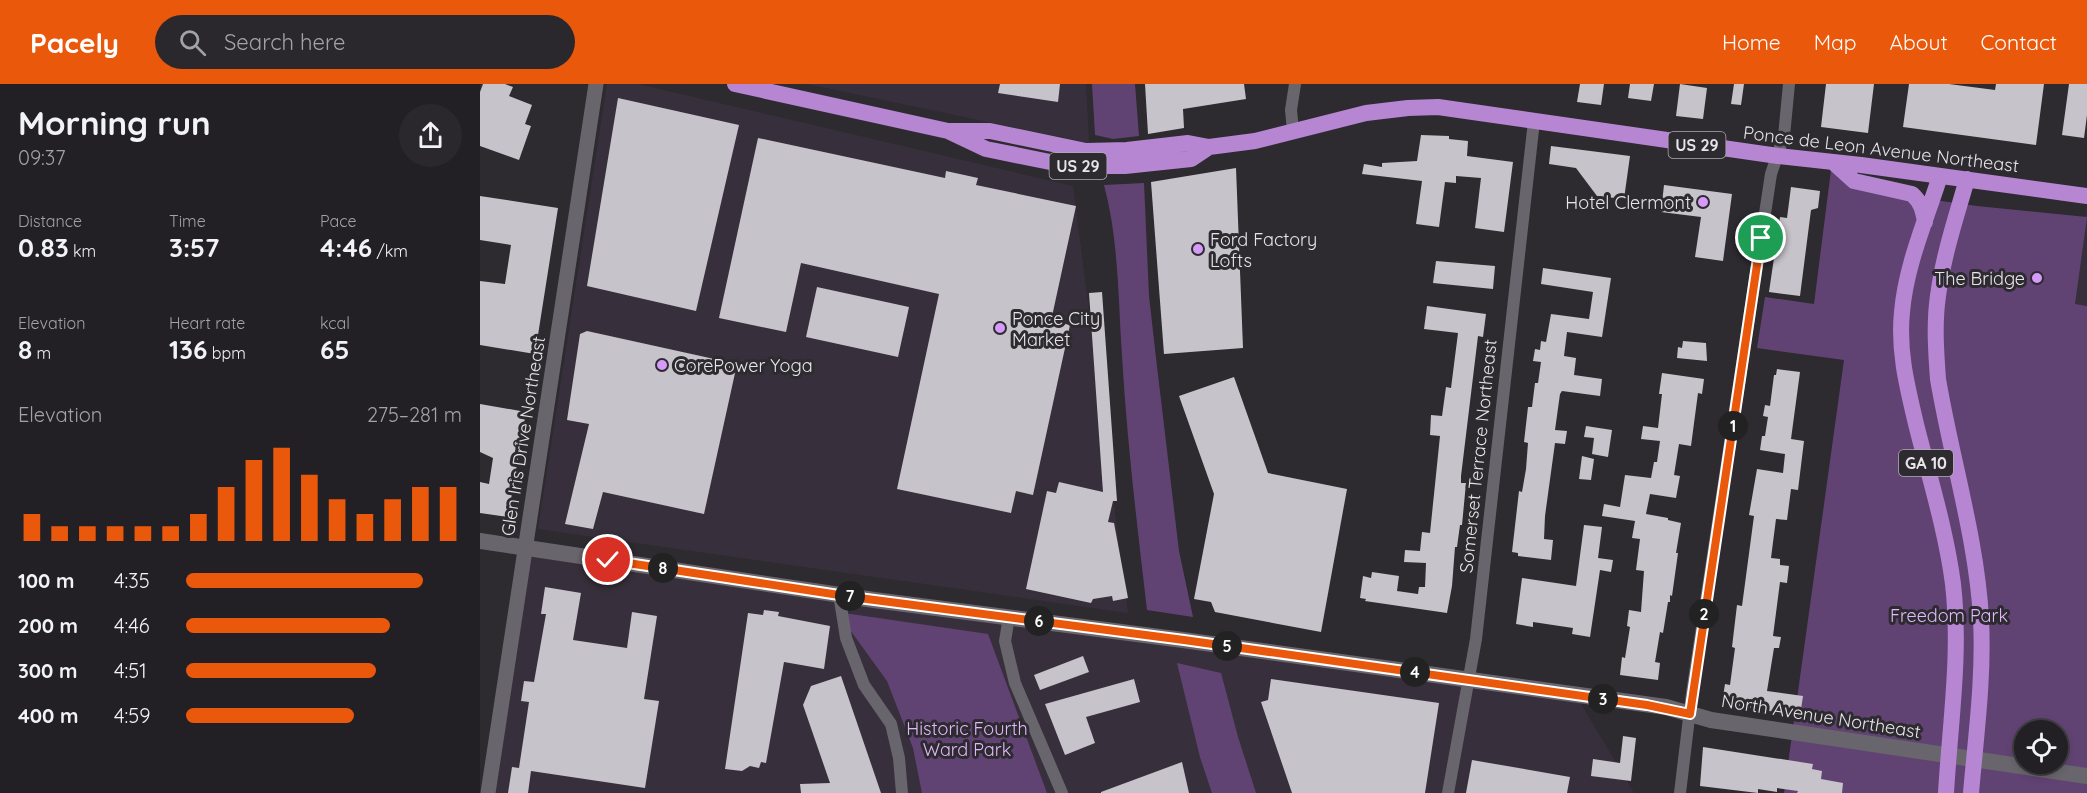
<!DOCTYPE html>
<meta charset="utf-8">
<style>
:root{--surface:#222024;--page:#2a282c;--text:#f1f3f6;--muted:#a2a3a6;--line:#3f3e41;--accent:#ea580c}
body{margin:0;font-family:Quicksand,sans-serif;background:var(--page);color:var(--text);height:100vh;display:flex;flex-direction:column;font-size:22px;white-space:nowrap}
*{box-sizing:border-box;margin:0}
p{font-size:20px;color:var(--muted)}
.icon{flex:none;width:33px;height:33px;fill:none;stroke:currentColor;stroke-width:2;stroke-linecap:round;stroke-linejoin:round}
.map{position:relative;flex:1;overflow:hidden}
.drawer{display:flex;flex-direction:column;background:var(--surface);width:480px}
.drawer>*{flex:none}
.fabs{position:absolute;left:1534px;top:636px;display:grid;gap:12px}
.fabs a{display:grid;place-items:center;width:54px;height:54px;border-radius:50%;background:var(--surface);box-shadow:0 3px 9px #0003,0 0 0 2px var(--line);font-size:30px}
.pin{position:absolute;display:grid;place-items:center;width:51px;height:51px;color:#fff;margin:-26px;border:3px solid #fff;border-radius:50%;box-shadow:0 2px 6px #0007}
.km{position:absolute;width:30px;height:30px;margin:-15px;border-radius:50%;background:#222;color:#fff;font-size:16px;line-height:30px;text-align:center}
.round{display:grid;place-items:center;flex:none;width:63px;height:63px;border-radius:32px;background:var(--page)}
.overview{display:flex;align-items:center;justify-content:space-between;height:102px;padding:0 18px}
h1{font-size:33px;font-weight:700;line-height:45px}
.metrics{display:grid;grid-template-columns:repeat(3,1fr);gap:9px;height:102px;padding:6px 18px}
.metrics div{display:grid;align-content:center}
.metrics b{font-size:26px;font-weight:700}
.metrics small{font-size:16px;font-weight:400}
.metrics p{font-size:16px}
.chart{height:168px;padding:12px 18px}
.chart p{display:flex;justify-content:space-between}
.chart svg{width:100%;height:108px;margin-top:6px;stroke:var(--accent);stroke-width:6}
ul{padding:0 18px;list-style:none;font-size:20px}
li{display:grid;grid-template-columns:96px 72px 1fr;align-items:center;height:45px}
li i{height:15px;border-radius:8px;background:var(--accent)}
header{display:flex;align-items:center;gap:36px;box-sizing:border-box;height:84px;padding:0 30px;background:var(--accent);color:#fff}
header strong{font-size:28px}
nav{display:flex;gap:33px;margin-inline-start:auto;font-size:21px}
.search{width:420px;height:54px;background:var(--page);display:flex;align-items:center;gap:15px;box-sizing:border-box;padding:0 21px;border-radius:33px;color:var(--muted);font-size:22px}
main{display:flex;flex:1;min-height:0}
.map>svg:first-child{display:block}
.built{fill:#37303c}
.green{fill:#614373;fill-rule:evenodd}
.building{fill:#c7c3ca}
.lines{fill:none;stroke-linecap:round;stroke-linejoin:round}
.minor{stroke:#69656c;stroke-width:12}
.tertiary{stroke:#69656c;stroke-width:15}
.secondary{stroke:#69656c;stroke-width:16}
.trunk{stroke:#b686d3;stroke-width:16}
.route-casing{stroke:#fff;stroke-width:12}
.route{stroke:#ea580c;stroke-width:8}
.poi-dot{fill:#d69bfa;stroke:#2d2a30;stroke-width:2}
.labels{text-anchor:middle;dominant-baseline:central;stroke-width:6;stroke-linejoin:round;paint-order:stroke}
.shield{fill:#2d2a30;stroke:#afadb2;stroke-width:1.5}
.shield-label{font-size:16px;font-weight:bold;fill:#e7e5e9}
.street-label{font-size:18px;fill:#e7e5e9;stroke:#2d2a30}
.poi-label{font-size:18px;fill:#e7e5e9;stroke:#2d2a30;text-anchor:start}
.park-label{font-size:18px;fill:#e2b8fc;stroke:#2d2a30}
</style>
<header>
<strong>Pacely</strong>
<div class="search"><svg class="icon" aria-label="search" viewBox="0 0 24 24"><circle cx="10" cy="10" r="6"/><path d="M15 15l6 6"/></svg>Search here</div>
<nav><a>Home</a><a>Map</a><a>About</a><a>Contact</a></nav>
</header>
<main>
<section class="drawer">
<div class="overview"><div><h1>Morning run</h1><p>09:37</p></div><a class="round"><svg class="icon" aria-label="share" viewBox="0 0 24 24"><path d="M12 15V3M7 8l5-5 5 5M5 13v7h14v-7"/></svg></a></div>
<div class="metrics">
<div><p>Distance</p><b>0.83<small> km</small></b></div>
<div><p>Time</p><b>3:57</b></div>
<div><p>Pace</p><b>4:46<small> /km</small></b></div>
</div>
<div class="metrics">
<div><p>Elevation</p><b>8<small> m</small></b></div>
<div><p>Heart rate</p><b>136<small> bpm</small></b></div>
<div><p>kcal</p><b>65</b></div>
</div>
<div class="chart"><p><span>Elevation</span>275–281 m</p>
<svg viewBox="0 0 160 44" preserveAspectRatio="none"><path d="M5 44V33M15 44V38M25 44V38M35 44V38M45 44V38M55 44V38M65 44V33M75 44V22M85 44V11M95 44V6M105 44V17M115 44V27M125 44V33M135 44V27M145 44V22M155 44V22"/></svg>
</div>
<ul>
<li><b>100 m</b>4:35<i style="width:86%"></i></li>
<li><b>200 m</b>4:46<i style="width:74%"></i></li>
<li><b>300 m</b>4:51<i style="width:69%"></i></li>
<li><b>400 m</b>4:59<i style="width:61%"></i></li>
</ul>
</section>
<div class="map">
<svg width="1607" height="709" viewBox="0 0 1607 709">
<rect width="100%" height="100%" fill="#2d2a30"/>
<path class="built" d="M127 0H158L593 102 648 529 58 445Z
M327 0H606L609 59Z
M1607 120V222L1595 220Z
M39 461 1097 613 1154 709H7Z"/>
<path class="green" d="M612 0H655L659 52 633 55 615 51Z
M1351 86 1426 112 1497 122 1607 133 1595 220 1607 222V709H1304L1364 276 1277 264 1285 213 1334 220ZM1545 646H1578V680H1545Z
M664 99 669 212 676 274 699 467 713 533 667 526C657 441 647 357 642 272 638 214 639 157 624 101Z
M357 528 508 550 567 709H442L433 664 407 597Z
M697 579 741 589 758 653 776 709H732L720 673Z"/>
<path class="building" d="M3 0H25L33 3 29 12 52 21 45 40 51 42 39 76 0 62V8Z
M520 0H580L578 18 518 9Z
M665 0H764L766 15 703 25 704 44 668 50Z
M1100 0H1124L1121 21 1097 18Z
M1150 0H1174L1171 17 1148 14Z
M1200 0 1227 4 1223 35 1196 32Z
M1254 0H1264L1261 21 1251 20Z
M1346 0H1394L1388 49 1341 43Z
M1429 0H1469L1515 6 1516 0H1564L1556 61 1423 43Z
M1589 0H1607V31L1604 54 1582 51Z
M138 14 259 41 216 227 107 202Z
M941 51 969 52V55L988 57 987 72 1033 78 1024 148 995 144 1001 94 976 92V99L965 98 959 143 936 140 942 97 882 90 884 80 902 83V79L937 77Z
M278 54 465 94 466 87 498 94 496 101 596 122 571 237 590 241 553 411 536 407 531 429 417 405 459 210 321 179 306 248 239 234Z
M1071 62 1150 72 1144 115 1117 112 1096 84 1069 80Z
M756 84 763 264 684 270 671 98Z
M1184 101 1252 110 1243 177 1215 173 1221 133 1181 128Z
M1311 103 1340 107 1338 124 1331 126 1320 212 1289 208 1300 133 1307 134Z
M0 112 78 124 55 270 0 261V197L25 200 31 161 0 156Z
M956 177 1015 182 1013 205 953 199Z
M1063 184 1131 194 1122 253 1087 248 1084 272 1096 274 1094 291 1122 295 1120 312 1082 307 1080 310 1075 346 1087 347 1085 360 1075 359 1065 432 1064 455 1073 456 1071 476 1038 472V469L1032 468 1039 407 1042 408 1046 385 1048 359 1044 358 1048 323H1052L1055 299H1058L1061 278 1053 277 1055 265 1060 266 1061 257 1066 258 1071 230 1109 235 1113 208 1061 200Z
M337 203 429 223 418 273 326 253Z
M622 208 637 417H633L628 438 634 439 648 514 633 517 632 512 613 515 611 519 546 505 567 407 576 409 579 398 623 408 609 209Z
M947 222 1006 230 1003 253 998 252 981 392V399H986L982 441H980L977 463H975L972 502 967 529 885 517 886 515 880 514 883 492 891 494 892 488 919 492 917 507 938 510 939 503H945L946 479 924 478 925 466 940 467 942 448 950 449 960 352 950 351 951 331 962 332 966 303 971 304 978 249 944 245Z
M107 247 257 280 224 430 123 408 113 445 85 440 109 340 87 336 100 250Z
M1203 257 1226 259 1227 277 1197 274 1198 263 1202 264Z
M1297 285 1320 288 1311 355 1324 357 1318 406 1311 405 1307 436 1296 435 1291 474 1300 475V481L1309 482 1307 499 1300 498 1293 552 1301 553 1299 564H1294L1287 607 1323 612 1320 632 1242 619 1245 600 1250 601 1255 564 1252 563 1257 521 1262 522 1274 432 1269 431 1277 385 1303 389 1305 370 1280 366 1282 352H1285L1288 333 1283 332 1285 321 1290 322 1294 291H1296Z
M1182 289 1224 295 1222 310 1218 309 1211 362 1199 360 1194 391 1200 392 1196 414 1170 410 1166 430 1188 434V436L1201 439 1196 469H1198L1192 512 1190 511V518H1188L1183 549 1180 548 1175 578 1180 579 1178 596 1140 591 1142 573 1145 574 1150 543 1147 542 1149 526 1161 528 1164 487 1156 486 1160 455 1152 454 1155 437 1122 432 1124 420 1140 423 1145 391 1171 394 1174 378H1177L1180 357 1161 355 1163 342 1178 344 1182 310H1179Z
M754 293 788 389 867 405 841 548 735 528 731 518 714 515 734 410 699 312Z
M0 320 46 328 28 433 0 429V398L9 400 13 374 0 368Z
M1106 342 1132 346 1128 373 1112 370 1114 354 1104 353Z
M1102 372 1114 375 1111 396 1099 395Z
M1104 441 1122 443 1118 474 1133 476 1131 488 1120 486 1110 553 1092 550 1093 544 1053 538V543L1036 540 1042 494 1096 502Z
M65 503 101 509 93 556 147 564 152 528 177 532 164 615 179 617 165 704 51 687 48 709H28L32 683 39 684 49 618 41 617 44 597 54 598 66 530H61Z
M284 526 299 528 298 532 350 542 344 585 304 578 286 679 281 678 279 684 270 682 262 687 245 685 268 529 283 531Z
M603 572 609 588 560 606 554 591Z
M361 592 401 709H321L320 700 350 699 323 621 331 602Z
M654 595 660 618 606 633 615 659 585 671 565 620Z
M791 595 959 619 945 709H812L781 618 788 616Z
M1143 652 1156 654 1151 697 1111 692 1113 675 1140 679Z
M1223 663 1333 680 1332 685 1342 687 1341 695 1363 699 1362 709H1317L1318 707 1297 704V708L1278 705V709L1220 702Z
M992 676 1090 693 1087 709H986Z
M702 678 709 709H621V708Z"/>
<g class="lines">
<path class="minor" d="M813 47 811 26 815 0
M359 510 366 554 384 601 411 640 419 674 422 709
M529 533 525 557 535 599 582 709
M968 709 996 555 1054 37
M1200 709 1212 609 1291 90 1304 52 1309 0"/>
<path class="tertiary" d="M8 709 116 0"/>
<path class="secondary" d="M0 457 394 516 703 556 1186 623 1231 636 1607 692"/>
<path class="trunk" d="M255 0 468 47 506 65 570 78 602 82H645L711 75 729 63
M468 47H510L606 67 647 66 708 59 729 63 775 57 886 29 928 24 958 23 1298 72 1381 81 1607 112
M1353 78 1374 97 1432 110C1441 118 1443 126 1445 138
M1460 92C1446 136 1426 181 1422 228 1418 267 1427 302 1436 340 1449 392 1466 446 1473 500 1481 570 1470 639 1466 709
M1487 95C1476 134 1463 172 1458 212 1454 239 1456 268 1458 295 1471 373 1497 456 1501 535 1504 593 1496 651 1491 709"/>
</g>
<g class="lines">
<defs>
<path id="route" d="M128 476 379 514 704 556 1167 621 1210 630 1281 154"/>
</defs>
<use href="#route" class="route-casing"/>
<use href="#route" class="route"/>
</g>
<g class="poi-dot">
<circle cx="1223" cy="118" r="6"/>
<circle cx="718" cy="165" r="6"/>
<circle cx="1557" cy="194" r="6"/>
<circle cx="520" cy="244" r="6"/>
<circle cx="182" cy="281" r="6"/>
</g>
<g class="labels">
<g class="shield">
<rect x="1188.5" y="48" width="57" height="26" rx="4.5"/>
<rect x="569.5" y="69" width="57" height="26" rx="4.5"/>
<rect x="1419" y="366" width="54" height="26" rx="4.5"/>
</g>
<g class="shield-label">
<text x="1217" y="61">US 29</text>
<text x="598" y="82">US 29</text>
<text x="1446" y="379">GA 10</text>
</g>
<g class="street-label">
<text transform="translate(1401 65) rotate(7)">Ponce de Leon Avenue Northeast</text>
<text transform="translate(43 352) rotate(-81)">Glen Iris Drive Northeast</text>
<text transform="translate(998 372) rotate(-84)">Somerset Terrace Northeast</text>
<text transform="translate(1341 632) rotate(9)">North Avenue Northeast</text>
</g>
<g class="poi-label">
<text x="1211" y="118" text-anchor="end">Hotel Clermont</text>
<text x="730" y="155">Ford Factory<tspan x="730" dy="21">Lofts</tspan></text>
<text x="1545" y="194" text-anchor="end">The Bridge</text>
<text x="532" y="234">Ponce City<tspan x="532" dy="21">Market</tspan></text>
<text x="194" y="281">CorePower Yoga</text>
</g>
<g class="park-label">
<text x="1469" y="531">Freedom Park</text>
<text x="487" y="644">Historic Fourth<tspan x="487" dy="21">Ward Park</tspan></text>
</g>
</g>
</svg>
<div class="fabs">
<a><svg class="icon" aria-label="locate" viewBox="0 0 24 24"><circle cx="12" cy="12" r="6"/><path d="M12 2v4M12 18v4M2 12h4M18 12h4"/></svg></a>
</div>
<div class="pin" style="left:1281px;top:154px;background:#1e9e55"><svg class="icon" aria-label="arrive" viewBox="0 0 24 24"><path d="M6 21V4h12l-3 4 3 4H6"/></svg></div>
<div class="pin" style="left:128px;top:476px;background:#d93025"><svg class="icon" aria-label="check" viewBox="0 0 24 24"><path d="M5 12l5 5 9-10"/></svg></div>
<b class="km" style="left:1253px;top:342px">1</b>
<b class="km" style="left:1224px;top:530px">2</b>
<b class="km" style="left:1123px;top:615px">3</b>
<b class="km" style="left:935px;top:588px">4</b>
<b class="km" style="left:747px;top:562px">5</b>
<b class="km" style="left:559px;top:537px">6</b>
<b class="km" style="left:370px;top:512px">7</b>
<b class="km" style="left:183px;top:484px">8</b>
</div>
</main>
